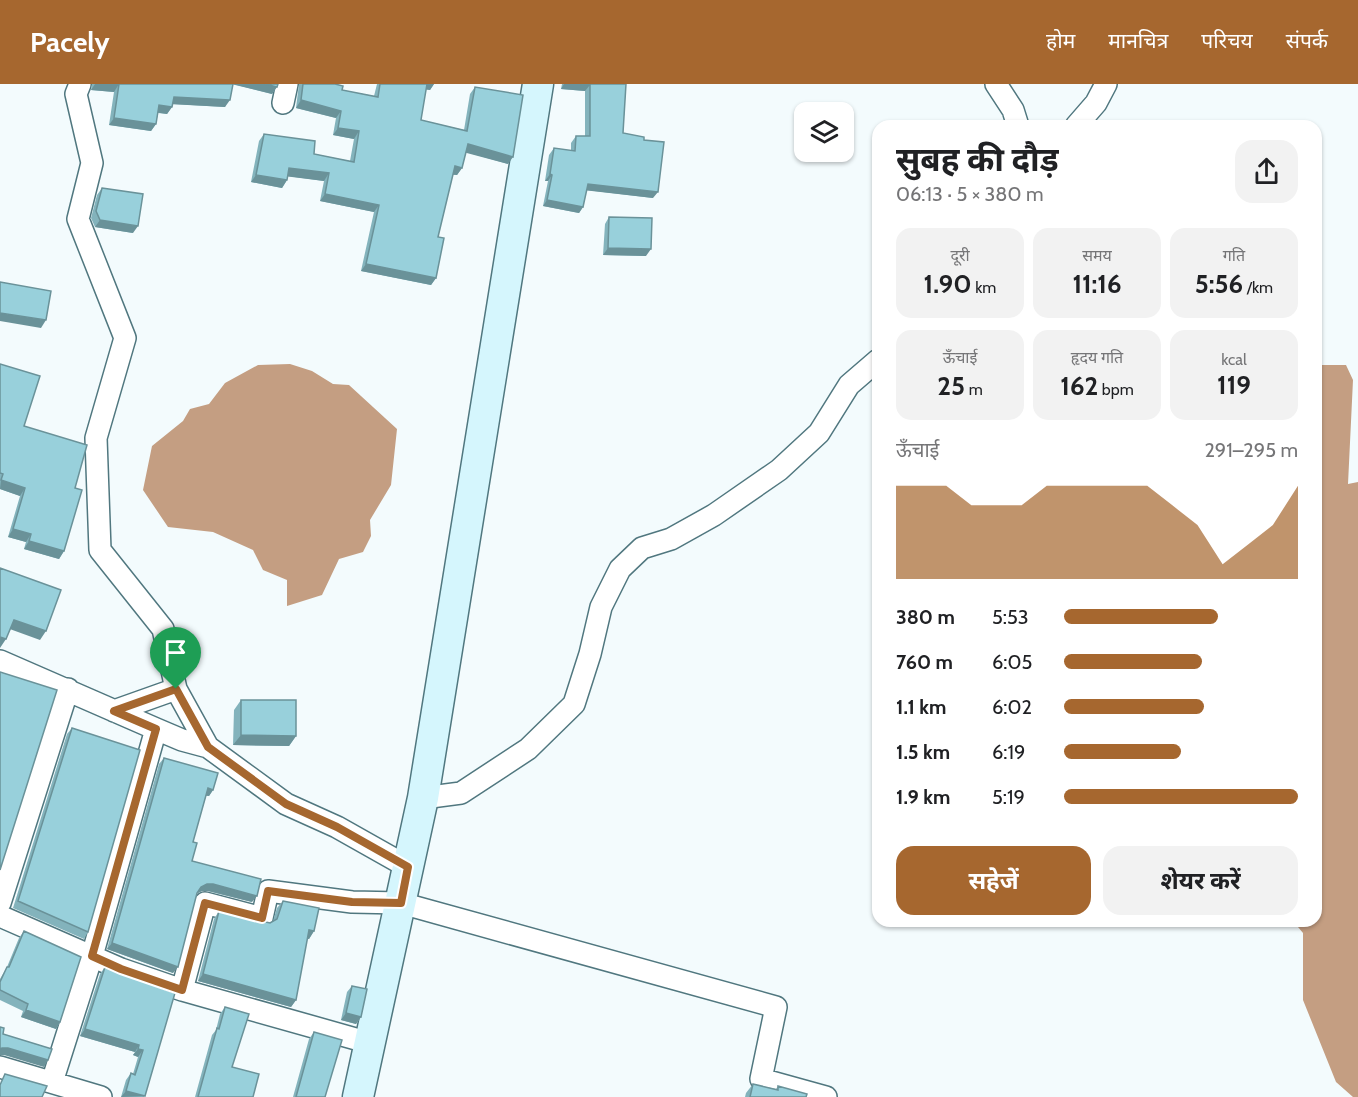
<!DOCTYPE html>
<html lang="hi">
<meta charset="utf-8">
<style>
:root{--surface:#fff;--page:#f2f2f2;--text:#202124;--muted:#757577;--accent:#a6672f}
body{margin:0;font-family:Cabin,"Noto Sans Devanagari",sans-serif;background:var(--page);color:var(--text);height:100vh;display:flex;flex-direction:column;font-size:22px;white-space:nowrap}
*{box-sizing:border-box;margin:0}
p{font-size:20px;color:var(--muted)}
.icon{flex:none;width:33px;height:33px;fill:none;stroke:currentColor;stroke-width:2;stroke-linecap:round;stroke-linejoin:round}
.map{position:relative;flex:1;overflow:hidden}
.details{position:absolute;left:872px;top:36px;width:450px;height:807px;display:flex;flex-direction:column;background:var(--surface);border-radius:18px;box-shadow:0 2px 4px #0004}
.details>*{flex:none}
.controls{position:absolute;left:794px;top:18px;display:grid;gap:12px}
.controls a{display:grid;place-items:center;width:60px;height:60px;border-radius:12px;background:var(--surface);box-shadow:0 2px 4px #0004;font-size:30px}
.pin{position:absolute;display:grid;place-items:center;width:51px;height:51px;color:#fff;margin:-62px -26px;border-radius:50% 50% 50% 0;rotate:-45deg;box-shadow:0 0 6px #0007}
.pin .icon{rotate:45deg}
.round{display:grid;place-items:center;flex:none;width:63px;height:63px;border-radius:18px;background:var(--page)}
.headline{display:flex;align-items:center;justify-content:space-between;height:102px;padding:0 24px}
h1{font-size:33px;font-weight:700;line-height:45px}
.figures{display:grid;grid-template-columns:repeat(3,1fr);gap:9px;height:102px;padding:6px 24px}
.figures div{display:grid;align-content:center;border-radius:15px;background:var(--page);text-align:center}
.figures b{font-size:26px;font-weight:700}
.figures small{font-size:16px;font-weight:400}
.figures p{font-size:16px}
.chart{height:168px;padding:12px 24px}
.chart p{display:flex;justify-content:space-between}
.chart svg{width:100%;height:108px;margin-top:6px;fill:var(--accent);opacity:.7}
.action{display:flex;gap:12px;margin-top:auto;padding:12px 24px}
.action a{flex:1;height:69px;border-radius:18px;background:var(--accent);color:#fff;font-size:24px;font-weight:700;line-height:69px;text-align:center}
.action a+a{background:var(--page);color:var(--text)}
ul{padding:0 24px;list-style:none;font-size:20px}
li{display:grid;grid-template-columns:96px 72px 1fr;align-items:center;height:45px}
li i{height:15px;border-radius:8px;background:var(--accent)}
header{display:flex;align-items:center;gap:36px;box-sizing:border-box;height:84px;padding:0 30px;background:var(--accent);color:#fff}
header strong{font-size:28px}
nav{display:flex;gap:33px;margin-inline-start:auto;font-size:21px}
.map>svg:first-child{display:block}
.water{fill:#c49e82}
.lines{fill:none;stroke-linecap:round;stroke-linejoin:round}
.street-casing{stroke:#50777f;stroke-width:24}
.secondary-casing{stroke:#50777f;stroke-width:33}
.street{stroke:#fff;stroke-width:21}
.secondary{stroke:#d5f6fd;stroke-width:30}
.wall{fill:#83b3bc}
.shaded-wall{fill:#6a9299}
.building{fill:#98d0db;stroke:#6a9299;stroke-width:1.5}
.route-casing{stroke:#fff;stroke-width:12}
.route{stroke:#a6672f;stroke-width:8}
</style>
<header>
<strong>Pacely</strong>
<nav><a>होम</a><a>मानचित्र</a><a>परिचय</a><a>संपर्क</a></nav>
</header>
<div class="map">
<svg width="1358" height="1013" viewBox="0 0 1358 1013">
<rect width="100%" height="100%" fill="#f3fbfd"/>
<path class="water" d="M290 280 312 287 333 300 349 301 397 345 391 401 370 436 371 452 363 468 339 475 322 511 287 522V496L263 486 253 466 213 448 168 443 143 406 152 362 183 337 190 325 209 320 225 299 258 281Z
M1316 281H1346L1353 296 1348 400 1358 398V1013H1353L1336 998 1303 916V849L1293 837H1316Z"/>
<g class="lines">
<defs>
<path id="street" d="M80 0 76 10 92 79 78 135 125 254 96 354 100 466 163 545 176 605 208 663
M996 0 1013 26 1018 42
M283 19 287 0
M1076 42 1096 19 1106 0
M0 577 156 645 182 656 208 663 286 720 337 743 408 783
M114 627 176 605
M423 714 461 709 528 665 574 620 590 570 601 523 620 485 642 464 671 455 714 431 779 386 819 349 849 301 878 276
M0 819 68 605
M0 832 121 885 182 906 370 959
M182 906 205 819 262 834 268 807 352 818 401 819 776 923 761 995 826 1013
M0 983 101 1013
M52 998 92 872 156 645"/>
<path id="secondary" d="M358 1013 423 714 538 0"/>
</defs>
<use href="#street" class="street-casing"/>
<use href="#secondary" class="secondary-casing"/>
<use href="#street" class="street"/>
<use href="#secondary" class="secondary"/>
</g>
<path class="wall" d="M92 0H278L272 10 233 0 225 23 173 20 172 23 167 30 158 29 156 40 151 47 109 41 114 8 91 6Z
M299 0H335L342 6 374 12 377 0H434L430 6 426 5 421 36 464 46 470 10 475 3 508 80 466 68 462 84 457 91H453L438 153 436 194 431 201 361 187 374 128 320 117 324 97 287 92V96L282 104 251 98 259 57 264 50 314 70 350 77 354 55 333 51 336 34 296 24Z
M562 0H626L623 49 644 56 653 114 586 106 583 123 579 129 543 122 548 97H545L549 71 554 64 571 67V59L576 52H585V7L561 5Z
M102 104 133 149 95 143 91 134 97 111Z
M609 133 646 172 603 171 605 140Z
M0 280 24 342 75 404 64 467 59 475 24 465 26 458 8 453 20 412 0 405Z
M241 616 296 652 289 662 233 661 234 626Z
M72 644 88 848 84 855 13 824 67 650Z
M164 674 213 706 209 712H206L193 758 192 777 252 818 208 807H202L197 809 173 889 107 865 159 680Z
M283 817 314 847 309 855H307L296 916 291 923 198 897 214 835 219 827 270 839 273 837 277 824Z
M24 847 60 938 56 945 21 933 23 927 0 916V895L7 883 19 854Z
M105 883 175 909 144 1013H121L126 996 131 989 133 990 138 973 133 971 135 968 80 952 100 890Z
M352 902 361 933 356 940 341 936 347 908Z
M225 923 232 983 253 1013H195L212 951 216 946 220 930Z
M314 948 325 1013H293L309 955Z
M753 1000 776 1005 778 1002 806 1013H745L746 1009Z"/>
<path class="shaded-wall" d="M95 0H119L114 8 91 6Z
M231 0H265L277 3 272 10Z
M426 0H434L430 6 422 5Z
M564 0H581L590 1 585 7 561 5Z
M174 13 230 16 225 23 169 20Z
M301 16 341 27 336 34 296 24Z
M159 21 172 23 167 30 154 28Z
M114 34 156 40 151 47 109 41Z
M338 44 359 47 354 55 333 51Z
M468 60 513 73 508 80 463 68Z
M455 82 462 84 457 91 450 90Z
M289 84 329 89 324 97 284 92Z
M550 90 552 91 548 97H545Z
M256 91 287 96 282 104 251 98Z
M588 100 658 108 653 114 583 106Z
M325 110 379 121 374 128 320 117Z
M547 116 583 123 579 129 543 122Z
M100 136 138 142 133 149 95 143Z
M608 164 651 165 646 172 603 171Z
M366 180 436 194 431 201 361 187Z
M0 229 46 236 41 244 0 237Z
M1 396 25 404 20 412 0 405Z
M13 445 31 450 26 458 8 453Z
M29 457 64 467 59 475 24 465Z
M14 536 46 547 40 556 7 544Z
M0 553 6 555 0 564Z
M241 651 296 652 289 662 233 661Z
M208 704 213 706 209 712 204 711Z
M207 800H213L257 812 252 818 208 807H202L196 810 201 803Z
M309 846 314 847 309 855 303 854Z
M112 859 178 883 173 889 107 865Z
M203 890 296 916 291 923 198 897Z
M26 926 60 938 56 945 21 933Z
M346 929 361 933 356 940 341 936Z
M85 945 139 961 135 968 80 952Z
M2 964H8L48 976 44 983 4 971H0V965Z
M138 965 143 966 138 973 133 971Z
M126 1007 145 1012 121 1013Z"/>
<path class="building" d="M113 0H233L230 16 174 13 172 23 159 21 156 40 114 34 119 0Z
M265 0H278L277 3Z
M303 0H335L343 2 342 6 378 13 380 0H427L421 36 467 47 475 3 523 11 513 73 468 60 462 84 455 82 438 153 444 154 436 194 366 180 379 121 325 110 329 89 289 84 287 96 256 91 264 50 315 57 314 70 354 78 359 47 338 44 341 27 301 16Z
M581 0H626L623 49 644 53V56L664 58 658 108 588 100 583 123 547 116 552 91 550 90 554 64 575 67 576 52H590V1Z
M102 104 143 110 138 142 100 136 96 127Z
M609 133 652 134 651 165 608 164Z
M0 198 51 207 46 236 0 229Z
M0 280 40 292 24 342 87 361 75 404 82 406 64 467 29 457 31 450 13 445 25 404 1 396 3 390 0 389Z
M0 484 61 506 46 547 14 536 6 555 0 553Z
M0 588 57 606 0 786Z
M241 616H296V652L241 651Z
M72 644 140 666 88 848 18 817Z
M164 674 218 689 213 706 208 704 193 758 197 759 192 777 261 795 257 812 213 800H207L201 803 197 809 178 883 112 859Z
M283 817 319 824 314 847 309 846 296 916 203 890 219 827 270 839 277 835Z
M24 847 81 873 60 938 26 926 28 920 0 906V898L7 883H9Z
M105 883 175 909 145 1012 126 1007 131 989 135 991 143 966 138 965 139 961 85 945Z
M352 902 367 905 361 933 346 929Z
M225 923 249 930 232 983 259 990 253 1013H198L217 944 219 945Z
M0 943 4 944 3 950 52 965 48 976 8 964H2L0 965Z
M314 948 342 956 325 1013H296Z
M5 990 47 1002 42 1013H0V1001Z
M753 1000 778 1006V1002L807 1010 806 1013H750Z"/>
<g class="lines">
<defs>
<path id="route" d="M176 605 208 663 286 720 337 743 408 783 401 819 352 818 268 807 262 834 205 819 182 906 121 885 92 872 156 645 114 627Z"/>
</defs>
<use href="#route" class="route-casing"/>
<use href="#route" class="route"/>
</g>
</svg>
<div class="controls">
<a><svg class="icon" aria-label="layers" viewBox="0 0 24 24"><path d="M12 4l9 5-9 5-9-5zM3 14l9 5 9-5"/></svg></a>
</div>
<div class="pin" style="left:176px;top:605px;background:#1e9e55"><svg class="icon" aria-label="arrive" viewBox="0 0 24 24"><path d="M6 21V4h12l-3 4 3 4H6"/></svg></div>
<section class="details">
<div class="headline"><div><h1>सुबह की दौड़</h1><p>06:13 · 5 × 380 m</p></div><a class="round"><svg class="icon" aria-label="share" viewBox="0 0 24 24"><path d="M12 15V3M7 8l5-5 5 5M5 13v7h14v-7"/></svg></a></div>
<div class="figures">
<div><p>दूरी</p><b>1.90<small> km</small></b></div>
<div><p>समय</p><b>11:16</b></div>
<div><p>गति</p><b>5:56<small> /km</small></b></div>
</div>
<div class="figures">
<div><p>ऊँचाई</p><b>25<small> m</small></b></div>
<div><p>हृदय गति</p><b>162<small> bpm</small></b></div>
<div><p>kcal</p><b>119</b></div>
</div>
<div class="chart"><p><span>ऊँचाई</span>291–295 m</p>
<svg viewBox="0 0 160 44" preserveAspectRatio="none"><path d="M0 44V6L10 6L20 6L30 14L40 14L50 14L60 6L70 6L80 6L90 6L100 6L110 14L120 22L130 38L140 30L150 22L160 6V44z"/></svg>
</div>
<ul>
<li><b>380 m</b>5:53<i style="width:66%"></i></li>
<li><b>760 m</b>6:05<i style="width:59%"></i></li>
<li><b>1.1 km</b>6:02<i style="width:60%"></i></li>
<li><b>1.5 km</b>6:19<i style="width:50%"></i></li>
<li><b>1.9 km</b>5:19<i style="width:100%"></i></li>
</ul>
<div class="action"><a>सहेजें</a><a>शेयर करें</a></div>
</section>
</div>
